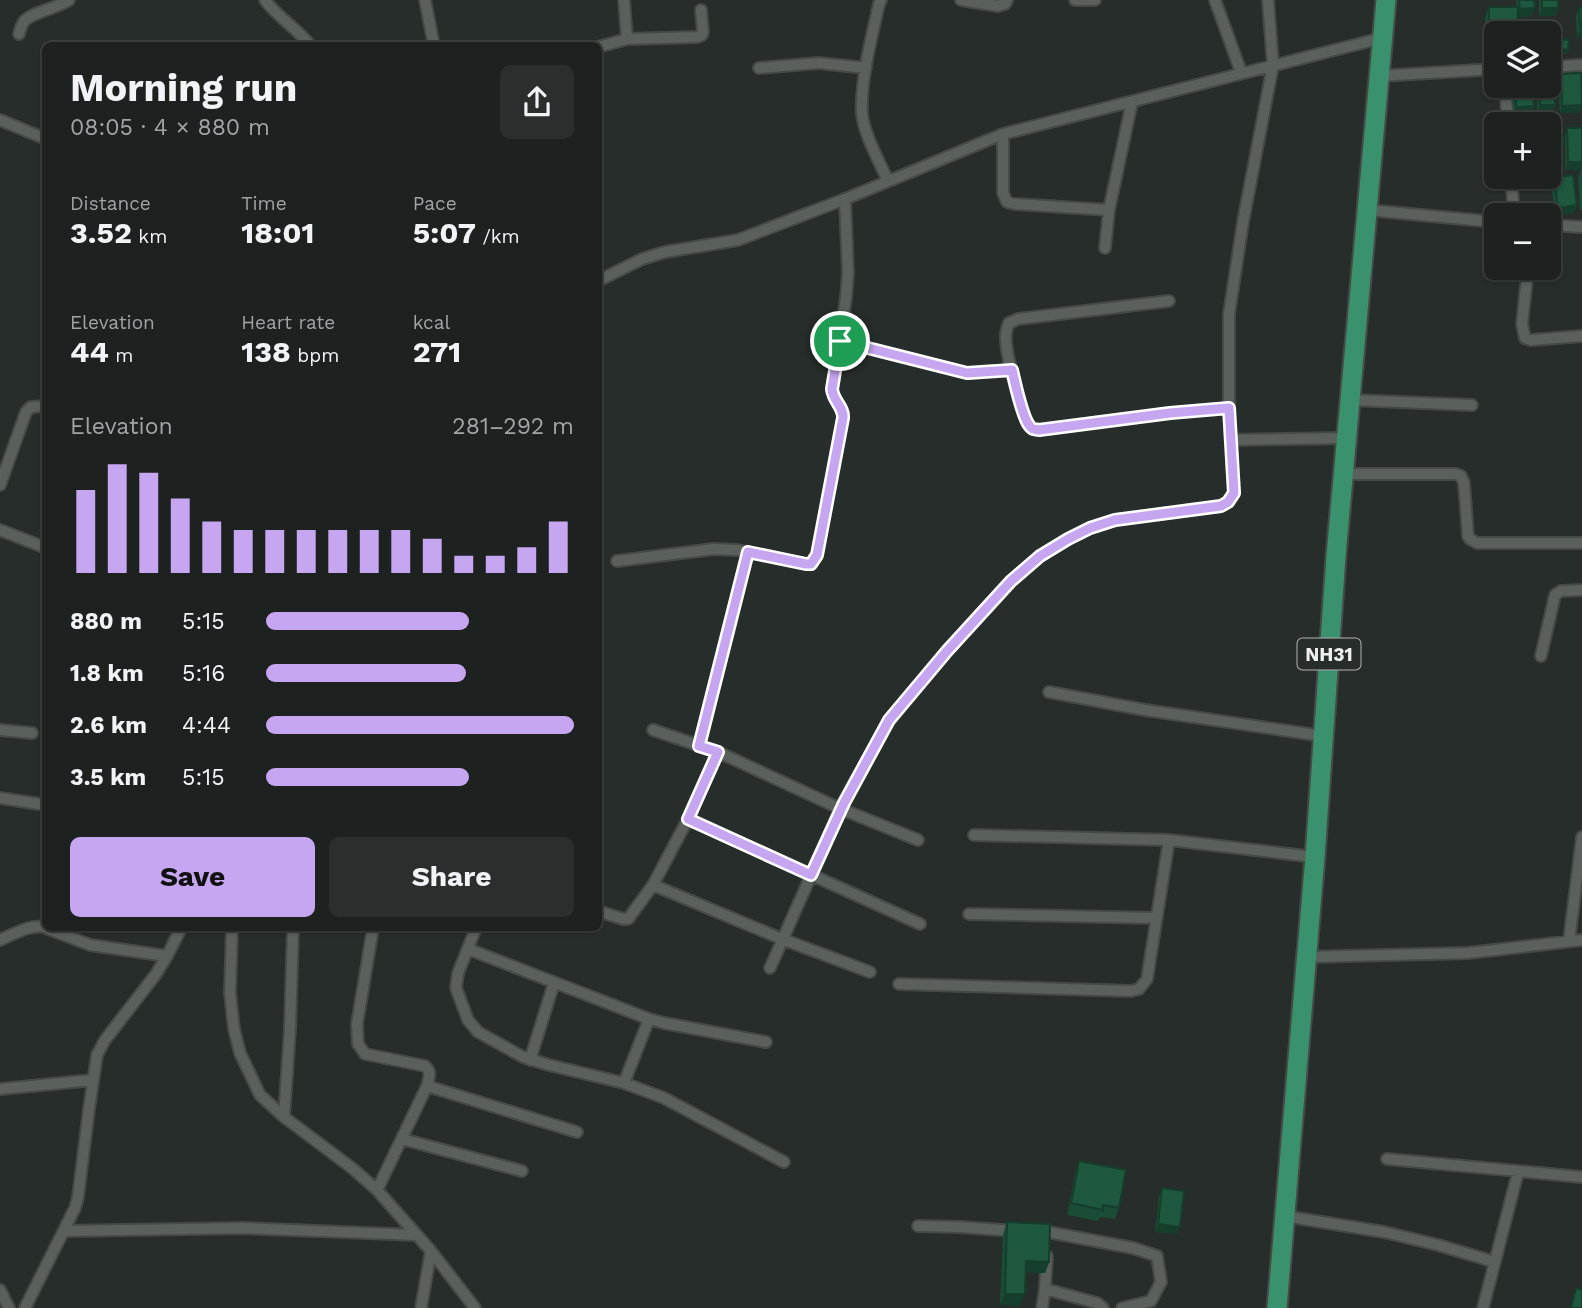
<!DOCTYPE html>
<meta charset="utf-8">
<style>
:root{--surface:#1d2220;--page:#2a2f2d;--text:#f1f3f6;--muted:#a0a4a5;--line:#3b3f3e;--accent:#c6a6f0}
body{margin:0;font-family:"Work Sans",sans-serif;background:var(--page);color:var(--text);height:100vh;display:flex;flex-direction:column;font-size:26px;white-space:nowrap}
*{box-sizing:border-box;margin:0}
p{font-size:23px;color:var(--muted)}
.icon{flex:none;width:38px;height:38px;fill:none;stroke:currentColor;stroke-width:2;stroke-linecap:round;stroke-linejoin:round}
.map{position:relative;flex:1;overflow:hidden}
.details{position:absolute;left:42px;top:42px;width:560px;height:889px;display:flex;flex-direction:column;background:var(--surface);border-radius:10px;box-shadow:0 2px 5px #0004,0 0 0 2px var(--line)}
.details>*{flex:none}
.buttons{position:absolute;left:1484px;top:21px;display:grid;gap:14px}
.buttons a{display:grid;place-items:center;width:77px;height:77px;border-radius:10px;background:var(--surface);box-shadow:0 2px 5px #0004,0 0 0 2px var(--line);font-size:35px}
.pin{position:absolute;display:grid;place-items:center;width:60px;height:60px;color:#fff;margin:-30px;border:4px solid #fff;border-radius:50%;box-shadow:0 2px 7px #0007}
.round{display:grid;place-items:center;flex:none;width:74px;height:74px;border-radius:10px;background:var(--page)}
.overview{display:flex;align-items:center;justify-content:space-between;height:119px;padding:0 28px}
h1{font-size:38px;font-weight:700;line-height:52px}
.figures{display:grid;grid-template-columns:repeat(3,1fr);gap:10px;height:119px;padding:7px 28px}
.figures div{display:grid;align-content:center}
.figures b{font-size:30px;font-weight:700}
.figures small{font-size:19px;font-weight:400}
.figures p{font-size:19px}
.chart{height:196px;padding:14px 28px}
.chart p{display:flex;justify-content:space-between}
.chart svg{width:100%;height:126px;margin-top:7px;stroke:var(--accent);stroke-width:6}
.cta{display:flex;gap:14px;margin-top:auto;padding:14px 28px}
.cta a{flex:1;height:80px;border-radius:10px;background:var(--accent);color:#111;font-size:28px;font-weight:700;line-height:80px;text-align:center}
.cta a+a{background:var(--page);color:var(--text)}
ul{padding:0 28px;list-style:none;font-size:23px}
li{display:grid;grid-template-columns:112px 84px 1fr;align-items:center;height:52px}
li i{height:18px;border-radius:9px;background:var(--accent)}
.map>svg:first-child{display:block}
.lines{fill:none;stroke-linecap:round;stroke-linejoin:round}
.minor-casing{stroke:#454a47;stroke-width:14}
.trunk-casing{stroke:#454a47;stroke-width:23}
.minor{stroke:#5a605c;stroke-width:10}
.trunk{stroke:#3a916d;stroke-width:19}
.wall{fill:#1a4c36}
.shaded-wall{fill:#153e2c}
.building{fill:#1e583f;stroke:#153e2c;stroke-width:2}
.route-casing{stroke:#fff;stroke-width:14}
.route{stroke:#c6a6f0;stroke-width:9}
.labels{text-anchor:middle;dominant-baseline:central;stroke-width:5;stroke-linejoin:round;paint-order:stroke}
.shield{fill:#272d2a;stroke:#b2b6b3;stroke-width:2}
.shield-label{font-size:19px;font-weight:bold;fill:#edf0ee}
</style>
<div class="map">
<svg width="1582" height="1308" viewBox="0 0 1582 1308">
<rect width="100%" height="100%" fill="#272d2a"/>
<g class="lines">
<defs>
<path id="minor" d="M265 0C278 18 297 28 311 46
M425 0 434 46
M624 0 627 39
M881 0 879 4C872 36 860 81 862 114 864 134 879 161 888 181
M961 0 998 6 1005 4 1007 0
M1075 0H1095
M1215 0 1241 72
M19 34C19 34 22 24 23 23 28 13 58 8 69 0
M598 47 627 39 697 37 702 35 703 32 701 10
M1549 67 1582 65
M759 68 819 63 866 68
M1379 76 1496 69
M1505 86 1508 124
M0 120 46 139
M1003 134V193L1007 202 1015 204 1109 210
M1511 177 1514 215
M1367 210 1496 222
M1549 225 1582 227
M1105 248 1109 210 1132 102
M1528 268 1522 324 1525 338 1531 340 1582 336
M598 281 642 259 665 252 738 240 845 199 1003 134 1382 38
M1169 301 1018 319 1009 323C1008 325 1006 332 1006 334 1004 352 1021 407 1028 425L1033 429 1039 430 1170 413 1229 408
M840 341 967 373 1012 370
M1351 400 1472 405
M1231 440 1347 438
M1344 474H1456L1461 476 1464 483 1468 536 1470 539 1477 543H1582
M0 485 26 412 31 407 46 406
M0 530 46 548
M617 561 714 549 737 550 806 564H811L817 555 843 418C844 407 833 401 832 389L846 298 848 273 845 199
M1541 656 1555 595 1561 591 1582 590
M1049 692 1145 710 1323 736
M0 730 32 733
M653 730 718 752 841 809 918 840
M699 746 748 552
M0 798 46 805
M688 819 920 924
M974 835 1169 840 1315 857
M653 885 782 939 870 972
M598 911 623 919H628L653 885 688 819 718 752
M969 914 1157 918
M46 928 90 945 167 956
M232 928 230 993 234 1029 240 1053 260 1095 284 1117 352 1168 377 1190 431 1251 475 1308
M373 928 357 1024 358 1044 365 1054 425 1066C432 1072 429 1078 427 1086L377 1190
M476 928 458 973 456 988 468 1020 478 1032 523 1057 549 1065 624 1083 664 1098 784 1162
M0 940C14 934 30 924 46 927
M1569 941 1582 837
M468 949 649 1019 664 1023 766 1042
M1307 957 1468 953 1582 940
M770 968 843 803 889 721 947 651 1011 581 1040 556 1068 539 1090 528 1115 520 1221 506 1228 502 1234 493 1229 408V314L1243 222 1273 65 1268 0
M899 984 1131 991 1139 989 1147 979 1169 840
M530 1060 554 983
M624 1083 649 1019
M427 1086 577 1132
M0 1089 93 1080
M284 1117 290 1029 293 928
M402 1139 522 1171
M1387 1159 1582 1177
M1284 1216 1384 1232 1438 1245 1495 1262
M918 1226 960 1227 1016 1231
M64 1231 243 1228 417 1235
M1036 1232H1048L1133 1248 1157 1256 1161 1282 1151 1301 1122 1308
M1045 1289 1097 1303 1103 1308
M0 1290 9 1308
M25 1308 75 1208 78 1197 89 1109 97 1055 105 1040 156 974 167 956 181 928
M421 1308 431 1251
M1042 1308 1045 1289 1047 1256
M1483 1308 1518 1172"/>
<path id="trunk" d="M1277 1308 1315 857 1336 556 1386 0"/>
</defs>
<use href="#minor" class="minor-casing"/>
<use href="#trunk" class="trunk-casing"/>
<use href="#minor" class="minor"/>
<use href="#trunk" class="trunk"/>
</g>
<path class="wall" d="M1516 0H1534L1532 16 1518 17 1485 57V18L1489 7H1517Z
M1539 0H1558V8L1555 16H1539Z
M1579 8H1582V37H1577L1576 16Z
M1561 74 1582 105 1579 113H1560L1558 81Z
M1511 86H1533L1534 106 1532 113 1514 115Z
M1537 86H1549L1555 105 1552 113H1537Z
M1567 128H1582V210H1580L1578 177 1581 170H1565V136Z
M1554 178 1577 205 1574 213 1556 216 1551 186Z
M1079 1161 1119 1208 1115 1219 1100 1217 1098 1221 1067 1215 1075 1173Z
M1162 1188 1177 1234 1155 1232 1159 1196Z
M1007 1222 1049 1262 1045 1273 1026 1272 1020 1306 1000 1305 1003 1234Z"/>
<path class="shaded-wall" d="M1535 8 1532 16 1517 17 1520 9Z
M1542 8H1558L1555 16H1539Z
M1580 29H1582V37H1577Z
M1489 45H1496V57H1485Z
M1552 48 1568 50 1567 54 1551 52Z
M1540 105H1555L1552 113H1537Z
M1582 105 1579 113H1560L1562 106Z
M1534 106 1532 113 1514 115 1516 107Z
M1564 144 1561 152 1549 153V146Z
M1568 162H1582V170H1565Z
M1577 205 1574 213 1556 216 1558 208Z
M1158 1224 1180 1227 1177 1234 1155 1232Z
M1026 1261 1049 1262 1045 1273 1022 1272Z
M1005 1294H1025L1020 1306 1000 1305Z"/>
<path class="building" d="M1519 0H1534L1535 8 1520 9Z
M1542 0H1558V8H1542Z
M1489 7H1518L1517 33H1496V45H1489Z
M1579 8H1582V29H1580Z
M1553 39 1569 40 1568 50 1552 48Z
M1549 69H1554L1555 105H1540V86H1549Z
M1581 73 1582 105 1562 106 1561 74Z
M1515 86H1533L1534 106 1516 107Z
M1562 126 1564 144 1549 146V127Z
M1567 128H1582V162H1568Z
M1573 175 1577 205 1558 208 1554 178Z
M1079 1161 1126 1170 1119 1208 1103 1205V1210L1071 1203Z
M1162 1188 1184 1191 1180 1227 1158 1224Z
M1007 1222 1050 1224 1049 1262 1026 1261 1025 1294H1005Z
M1576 1288 1582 1290V1308H1571Z"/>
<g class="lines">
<defs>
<path id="route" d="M840 341 967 373 1012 370C1015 383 1022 416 1029 425 1032 430 1034 429 1039 430L1170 413 1229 408 1234 493 1228 502 1221 506 1115 520 1090 528 1068 539 1040 556 1011 581 947 651 889 720 844 803 811 875 688 819 718 752 699 746 748 552 806 564H811L817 555 843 418C844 407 833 401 832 389Z"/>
</defs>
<use href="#route" class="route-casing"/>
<use href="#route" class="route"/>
</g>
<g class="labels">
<rect class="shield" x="1297.5" y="638.5" width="63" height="31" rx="5"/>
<g class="shield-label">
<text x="1329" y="654">NH31</text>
</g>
</g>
</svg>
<div class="buttons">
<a><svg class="icon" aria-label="layers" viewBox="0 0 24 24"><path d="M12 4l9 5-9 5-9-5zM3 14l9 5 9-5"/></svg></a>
<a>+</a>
<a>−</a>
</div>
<div class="pin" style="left:840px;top:341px;background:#1e9e55"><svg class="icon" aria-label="arrive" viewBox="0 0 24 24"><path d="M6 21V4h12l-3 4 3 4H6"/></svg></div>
<section class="details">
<div class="overview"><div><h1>Morning run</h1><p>08:05 · 4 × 880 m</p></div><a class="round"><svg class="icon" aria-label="share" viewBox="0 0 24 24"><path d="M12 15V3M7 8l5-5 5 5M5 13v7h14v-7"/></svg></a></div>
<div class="figures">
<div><p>Distance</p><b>3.52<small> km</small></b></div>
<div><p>Time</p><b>18:01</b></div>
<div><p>Pace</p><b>5:07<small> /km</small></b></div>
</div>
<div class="figures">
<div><p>Elevation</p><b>44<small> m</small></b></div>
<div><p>Heart rate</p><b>138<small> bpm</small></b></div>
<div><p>kcal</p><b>271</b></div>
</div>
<div class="chart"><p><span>Elevation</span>281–292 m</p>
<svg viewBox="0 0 160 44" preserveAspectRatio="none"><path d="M5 44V15M15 44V6M25 44V9M35 44V18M45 44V26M55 44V29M65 44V29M75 44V29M85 44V29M95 44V29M105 44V29M115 44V32M125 44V38M135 44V38M145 44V35M155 44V26"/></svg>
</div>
<ul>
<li><b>880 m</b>5:15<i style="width:66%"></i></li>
<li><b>1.8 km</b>5:16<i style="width:65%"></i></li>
<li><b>2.6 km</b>4:44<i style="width:100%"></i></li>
<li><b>3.5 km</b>5:15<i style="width:66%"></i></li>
</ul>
<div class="cta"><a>Save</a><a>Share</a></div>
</section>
</div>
